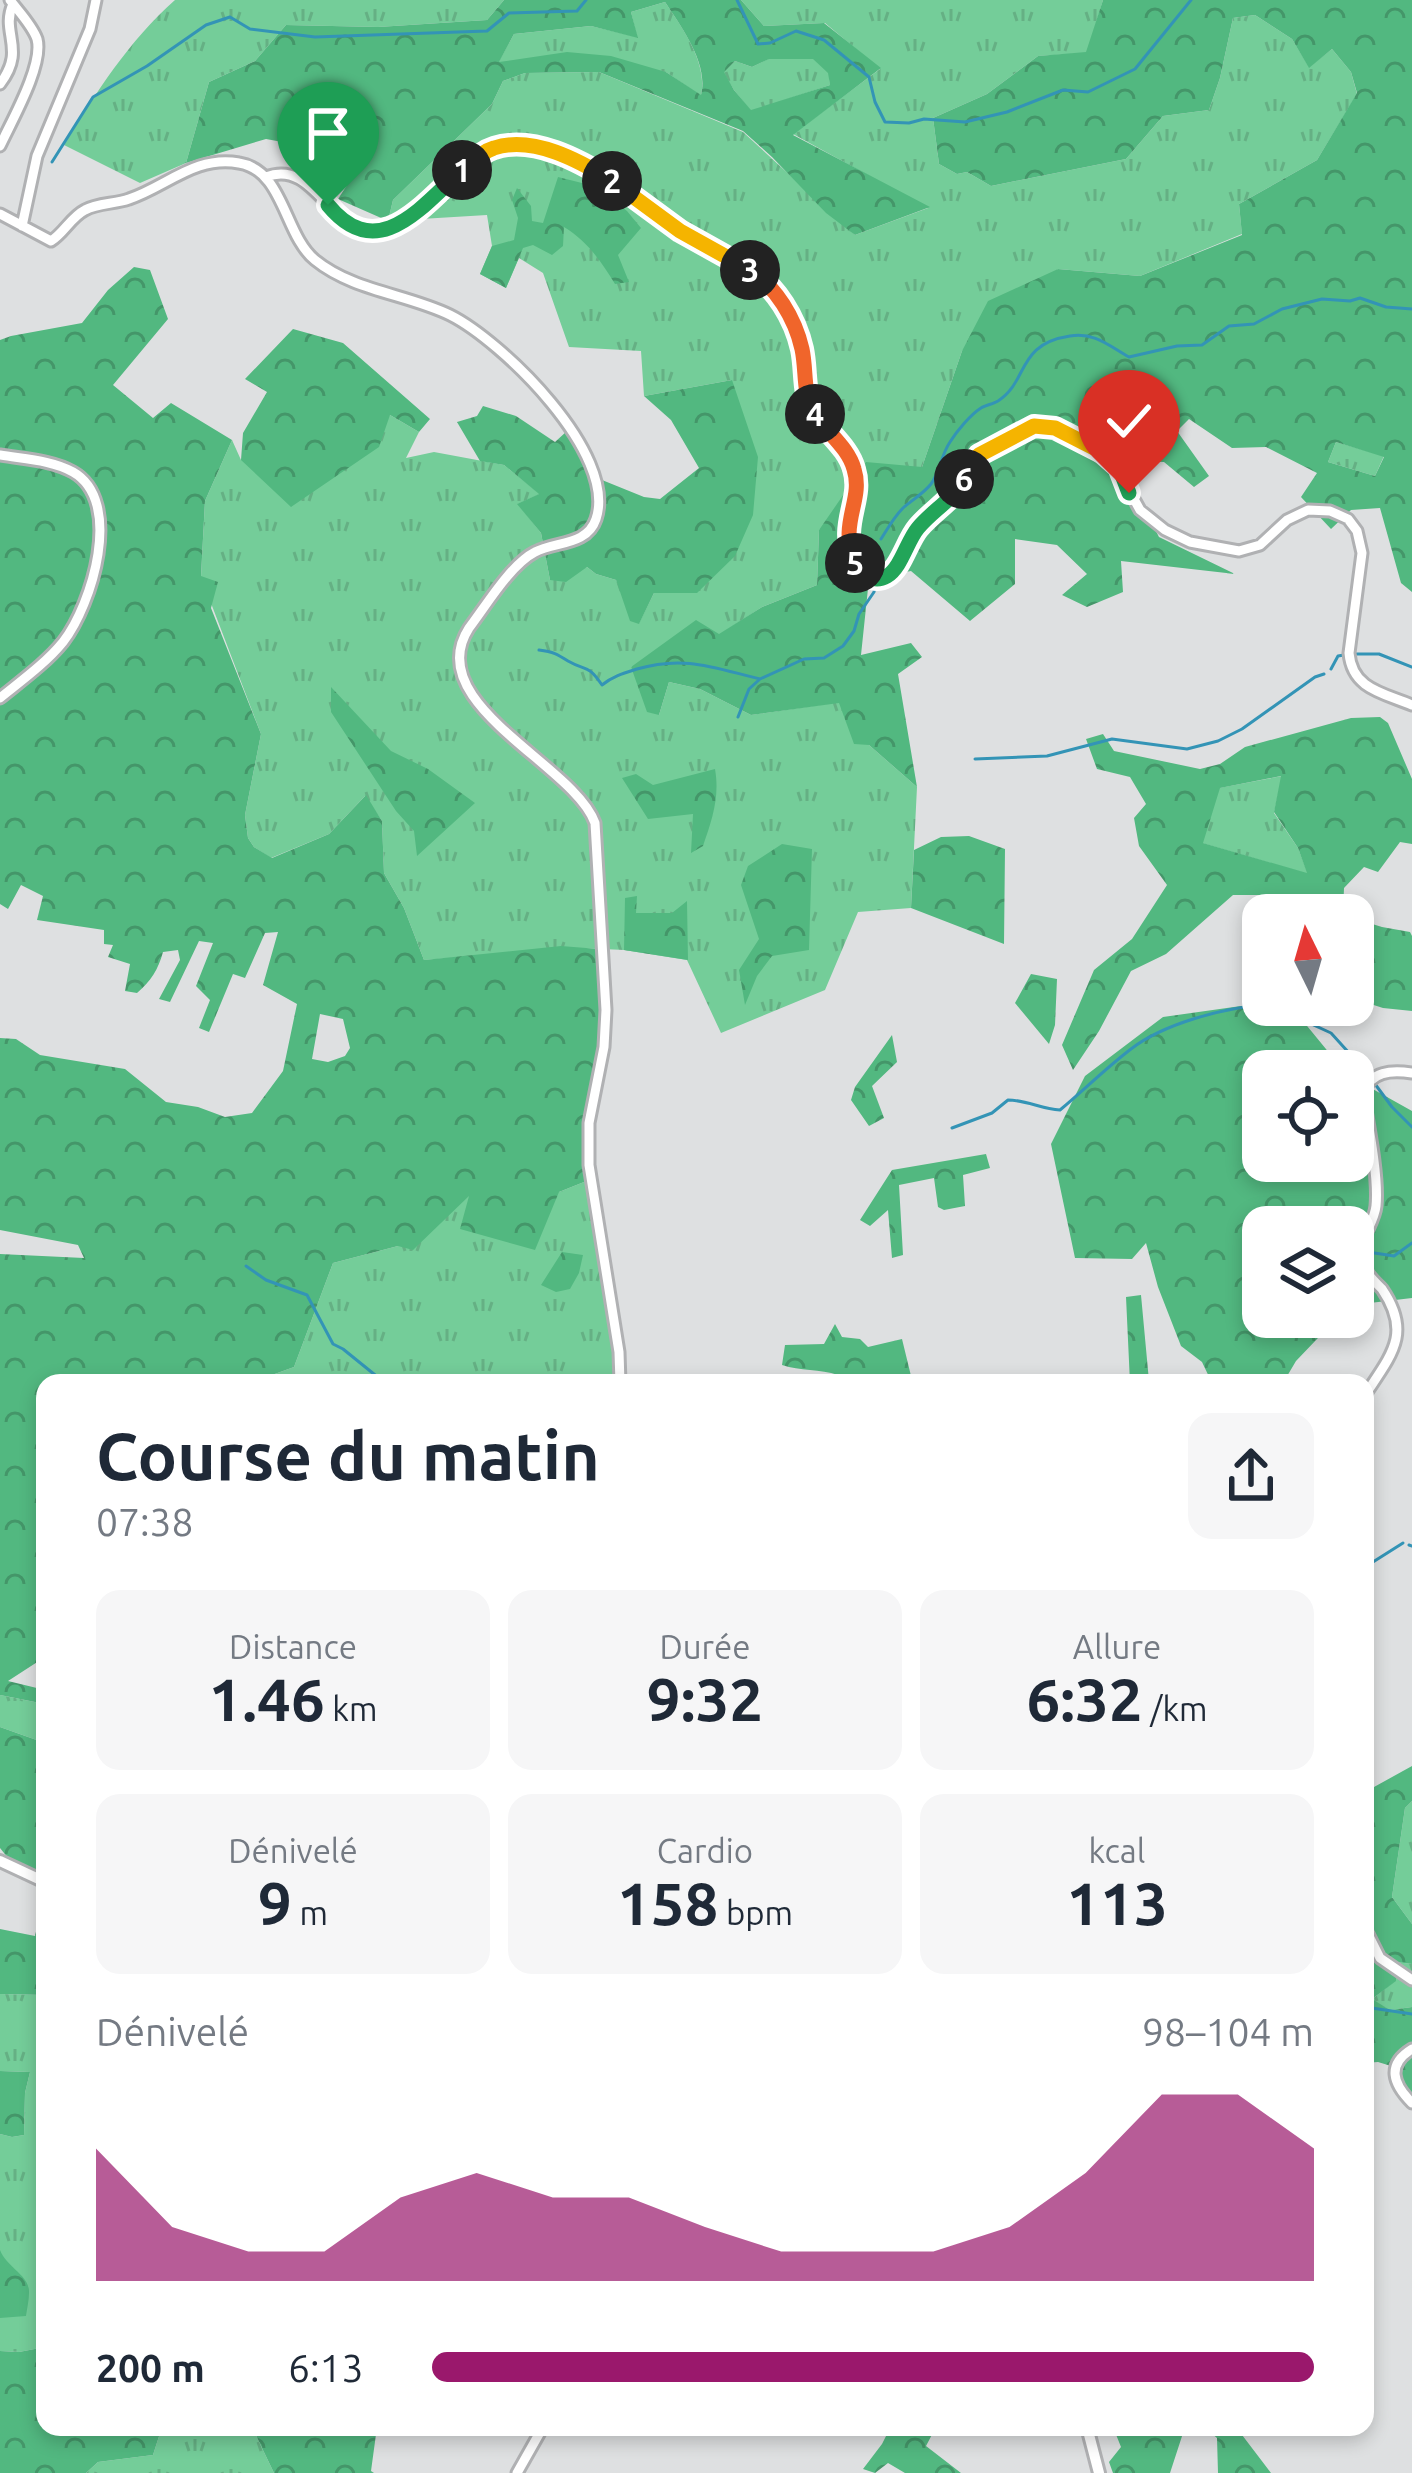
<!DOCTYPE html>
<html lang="fr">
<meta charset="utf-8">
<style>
:root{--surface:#fff;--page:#f6f6f7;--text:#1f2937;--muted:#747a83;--accent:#9a186c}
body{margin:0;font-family:Ubuntu,sans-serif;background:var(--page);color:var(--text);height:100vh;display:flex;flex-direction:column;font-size:45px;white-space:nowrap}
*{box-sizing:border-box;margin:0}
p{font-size:39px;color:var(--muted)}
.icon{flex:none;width:66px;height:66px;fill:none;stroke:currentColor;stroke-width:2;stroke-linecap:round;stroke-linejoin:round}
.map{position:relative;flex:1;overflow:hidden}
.drawer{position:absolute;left:36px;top:1374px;width:1338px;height:1062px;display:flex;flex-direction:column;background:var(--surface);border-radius:24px;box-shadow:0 6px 18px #0003}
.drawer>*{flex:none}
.needle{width:78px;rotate:355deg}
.tools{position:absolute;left:1242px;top:894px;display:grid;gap:24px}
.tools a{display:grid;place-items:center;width:132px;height:132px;border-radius:24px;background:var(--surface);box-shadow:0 6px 18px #0003;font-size:60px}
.pin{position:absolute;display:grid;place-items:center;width:102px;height:102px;color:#fff;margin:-123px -51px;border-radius:50% 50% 50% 0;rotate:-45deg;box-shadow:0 0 12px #0007}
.pin .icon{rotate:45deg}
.km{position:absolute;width:60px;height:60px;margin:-30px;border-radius:50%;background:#222;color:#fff;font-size:33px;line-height:60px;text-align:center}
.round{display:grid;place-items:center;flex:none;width:126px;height:126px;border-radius:24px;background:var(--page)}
.headline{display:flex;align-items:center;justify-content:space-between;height:204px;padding:0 60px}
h1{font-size:66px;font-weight:700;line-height:90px}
.stats{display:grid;grid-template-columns:repeat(3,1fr);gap:18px;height:204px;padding:12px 60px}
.stats div{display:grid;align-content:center;border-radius:24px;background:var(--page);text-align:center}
.stats b{font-size:60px;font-weight:700}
.stats small{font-size:33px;font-weight:400}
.stats p{font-size:33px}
.chart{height:336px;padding:24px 60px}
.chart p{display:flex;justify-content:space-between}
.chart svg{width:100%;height:216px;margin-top:12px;fill:var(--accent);opacity:.7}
ul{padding:0 60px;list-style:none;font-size:39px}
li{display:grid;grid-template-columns:192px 144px 1fr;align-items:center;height:90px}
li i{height:30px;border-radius:15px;background:var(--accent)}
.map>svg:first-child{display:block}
.grass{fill:url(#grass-tufts)}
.forest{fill:url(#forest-crowns);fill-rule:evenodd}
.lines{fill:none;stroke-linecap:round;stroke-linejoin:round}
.stream{stroke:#3394b6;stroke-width:3}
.secondary-casing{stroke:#b0b1b3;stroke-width:15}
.primary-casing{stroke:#b0b1b3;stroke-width:16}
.secondary{stroke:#fff;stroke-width:9}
.primary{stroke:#fff;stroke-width:10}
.split-1-casing{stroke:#fff;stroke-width:24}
.split-2-casing{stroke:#fff;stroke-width:24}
.split-3-casing{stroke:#fff;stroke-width:24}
.split-4-casing{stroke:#fff;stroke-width:24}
.split-5-casing{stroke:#fff;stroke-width:24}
.split-6-casing{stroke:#fff;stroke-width:24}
.split-7-casing{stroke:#fff;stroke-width:24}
.split-8-casing{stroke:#fff;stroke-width:24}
.split-1{stroke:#22a559;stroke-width:15}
.split-2{stroke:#f5b400;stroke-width:15}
.split-3{stroke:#f5b400;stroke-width:15}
.split-4{stroke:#f0652b;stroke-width:15}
.split-5{stroke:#f0652b;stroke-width:15}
.split-6{stroke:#22a559;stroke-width:15}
.split-7{stroke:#f5b400;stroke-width:15}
.split-8{stroke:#22a559;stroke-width:15}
</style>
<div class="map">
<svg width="1412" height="2473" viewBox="0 0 1412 2473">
<defs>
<pattern id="grass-tufts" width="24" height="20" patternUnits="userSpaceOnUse" patternTransform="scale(3)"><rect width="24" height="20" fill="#74cd99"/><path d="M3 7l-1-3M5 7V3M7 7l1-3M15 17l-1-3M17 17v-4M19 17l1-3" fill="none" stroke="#65b084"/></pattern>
<pattern id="forest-crowns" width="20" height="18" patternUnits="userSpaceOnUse" patternTransform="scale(3)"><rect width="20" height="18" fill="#52b880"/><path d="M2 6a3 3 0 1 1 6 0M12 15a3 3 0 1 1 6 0" fill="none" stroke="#449669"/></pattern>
</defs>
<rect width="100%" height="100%" fill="#dee0e1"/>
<path class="grass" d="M175 0H504L487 20 378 27 286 25 255 61 209 82 186 163 140 183 64 145C96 92 129 41 175 0Z
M741 0H1103L1087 53 1038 56 987 94 933 118 939 164 957 174 967 172 991 186 1126 159 1163 116 1209 110 1220 78 1233 18 1255 15 1292 39 1309 67 1332 49 1351 72 1357 94 1317 160 1239 204 1242 234 1140 276 1058 269 962 351 922 467 819 530 817 585 762 607 719 635 631 667 659 715 669 682 700 689 751 715 840 702 869 745 917 787 911 908 858 912 825 990 721 1033 687 960 624 950 581 948 424 960 404 908 384 873 382 821 365 796 329 834 271 858 254 847 248 838 245 815 261 734 201 577 205 501 232 440 241 460 390 415 419 432 406 458 434 452 504 465 540 494 518 504 541 533 550 580 587 567 596 574 616 580 639 623 654 593 732 380 644 396 641 351 569 347 543 273 519 258 506 288 480 274 492 246 487 215 388 221 393 200 492 104 503 81 525 73 599 72 743 132 855 235 928 208 793 134 880 69 825 23 764 26Z
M665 2C683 29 708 63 701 96L666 72 498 63 514 34 591 26 637 37 631 12Z
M768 59H814L829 73 830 85 751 111 734 90 723 72 735 61 752 67Z
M1336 442 1384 456 1375 476 1328 462Z
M1282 776 1274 813 1298 848 1308 874 1202 843 1219 788Z
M589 1180 617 1377 615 1383H250L294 1367 333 1263 398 1246 470 1194 559 1192Z
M0 1695 45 1704V1743L0 1727Z
M1412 1801V1924L1392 1897 1405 1808Z
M1396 1962 1412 1964V2007L1390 2010 1371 2000 1396 1980Z
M0 1994 45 1995V2347L19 2352 0 2351V2134L12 2137 24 2135 25 2093 30 2072 0 2071Z
M162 2427H252L274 2473H86L98 2462 153 2455Z"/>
<path class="forest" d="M504 0H741L764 26 824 23 881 68 793 135 930 207 855 235 826 213 772 157 743 131 599 72 525 73 503 81 492 104 393 200 388 221 338 199 357 170 315 148 266 139 186 163 209 82 255 61 286 25 378 27 487 20ZM665 2C682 28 709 64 701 95L666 72 611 56 567 52 499 62 514 34 591 26 638 38 631 12ZM769 59H813L828 73 830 85 751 110 734 90 724 72 735 61 752 67Z
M1103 0H1412V592L1401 583 1380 508 1351 510 1331 529 1301 497 1317 473 1266 447 1232 448 1189 419 1177 431 1209 476 1194 487 1164 462 1138 461 1127 474 1159 537 1235 574 1121 561 1123 592 1087 607 1062 595 1087 574 1057 545 1015 539V584L970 621 911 571 869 579 861 655 911 643 922 657 898 674 917 787 869 745 854 744 839 703 751 715 700 689 669 682 659 715 647 712 631 667 696 620 719 634 762 607 817 585 819 530 866 462 922 467 962 351 988 301 1058 269 1140 276 1242 235 1239 204 1317 160 1357 93 1351 72 1332 49 1309 68 1292 39 1255 15 1233 18 1220 78 1209 110 1163 116 1126 159 991 186 967 172 957 174 939 164 933 118 987 94 1038 56 1086 52ZM1336 442 1384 457 1375 476 1328 462Z
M558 177 598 187 627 211 641 228 618 255 629 282 615 284C601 261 587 241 564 227L563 246 552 255 533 245 523 248 506 288 480 274 492 246 514 240 518 218 512 200 517 188 531 206 532 221 543 223Z
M134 267 150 270 168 319 113 385 153 418 171 403 232 440 205 501 201 576 218 582 211 608 261 734 245 815 248 838 254 847 272 858 329 834 366 795 382 821 384 873 404 908 424 960 561 946 599 949 602 1004 589 1180 559 1192 535 1250 460 1229 469 1196 413 1250 398 1246 333 1263 294 1367 250 1383H45V1657L8 1681 45 1690V1704L0 1695V1254L84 1258 78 1245 0 1230V1038L16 1039 40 1055 125 1069 166 1102 198 1107 225 1117 252 1113 283 1071 297 1004 263 985 278 932 265 933 245 978 233 974 209 1032 199 1028 210 1000 196 986 213 943 199 941 170 1002 159 999 180 960 178 950 163 952C158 970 151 981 137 993L125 991 130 964 108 957 113 945 104 944V930L37 920 43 896 21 885 8 909 0 904V340L11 336 82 323 108 290ZM320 1014 343 1019 350 1048 345 1056 328 1062 312 1059Z
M293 329 343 343 430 419 419 432 390 415 379 447 291 507 241 460 243 433 267 392 245 379Z
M732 380 758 457 753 515 735 556 697 593H654L639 624 630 621 616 580 596 574 587 567 566 582 550 580 541 533 517 504 539 494 504 465 480 461 457 422 477 416 483 406 516 416 555 442 567 431 602 480 644 497 660 499 699 468 671 420 644 396Z
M331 687 391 751 428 769 475 803 417 856 414 831 396 811 331 712Z
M1380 717 1388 723 1412 779V844L1400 842 1378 872 1364 867 1344 888 1343 914 1346 915H1316L1264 895H1233L1166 954 1131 971 1099 1031 1073 1070 1062 1045 1094 970 1132 939 1167 885 1139 846 1134 818 1146 804 1130 777 1097 769 1086 739 1103 734 1114 751 1200 769 1220 764 1245 747 1351 718ZM1281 776 1274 812 1298 848 1307 873 1203 843 1220 788Z
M715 769C720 797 712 820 703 846L691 853 693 814 648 819 622 778 636 774 653 785Z
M969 836 1005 849 1004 944 911 908 914 850 941 837Z
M782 844 812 849 809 950 772 956 757 976 745 1005 739 970 759 939 741 885 748 866Z
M637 896 636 913H672L687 901 688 960 624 950 625 898Z
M1353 918 1382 927 1410 932 1412 936V1011L1383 1008 1358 1000 1353 978Z
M1031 974 1057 979 1055 1025 1049 1044 1015 1003Z
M1276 1005 1303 1021 1344 1071H1263V1161H1353V1078L1412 1111V1298L1353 1305V1227H1263V1317H1338L1296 1361 1283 1383H1212L1202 1362 1181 1346 1158 1287 1146 1243 1132 1259 1075 1258 1051 1144 1085 1076 1163 1017 1241 1006Z
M892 1035 897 1062 872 1086 884 1118 869 1126 851 1100 855 1087Z
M986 1154 990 1168 963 1175 965 1206 944 1210 938 1207 934 1178 899 1185 903 1255 892 1258 888 1210 870 1226 860 1220 892 1170Z
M562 1252 583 1255 579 1273 570 1289 556 1292 541 1285Z
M1141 1295 1149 1381 1153 1383H1130L1126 1297Z
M835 1324 842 1337 860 1339 868 1347 902 1339 912 1380 951 1379 950 1383H841L838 1375C820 1369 800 1371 782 1365L785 1345 824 1344Z
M0 1727 45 1743V1875L8 1858 0 1848Z
M1412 1766V1801L1405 1808 1392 1897 1412 1924V1964L1396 1962V1981L1372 1999 1390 2010 1412 2007V2094L1399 2081 1391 2066 1378 2062 1365 2063V1792Z
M45 1892V1995L0 1994V1929L35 1936Z
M0 2071 30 2072 25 2093 24 2135 12 2137 0 2134Z
M0 2250C7 2268 30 2275 29 2293 29 2301 27 2308 26 2316L0 2318Z
M45 2347V2427H162L153 2455 98 2462 86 2473H0V2351L19 2352Z
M252 2427H377L371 2471 374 2473H274Z
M885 2427H936L926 2446 961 2473H905L888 2463 875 2473 863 2469 882 2444 888 2432Z
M1113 2427H1185L1170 2473H1113L1109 2462 1121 2447Z
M1204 2427H1236L1271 2473H1218L1217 2438Z"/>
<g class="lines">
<path class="stream" d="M737 0 758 44 770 43 796 31 824 40 869 77 875 102 885 122 909 123 924 119 965 122 1007 112 1063 90 1088 92 1135 69 1191 0
M52 162 93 97 147 66 206 25 230 17 250 29 315 37 487 31 509 13 577 11 586 0
M881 539C888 528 894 517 903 508 912 500 923 494 931 484 940 472 941 455 950 442 957 431 970 415 981 408 986 405 993 404 998 401 1029 381 1016 344 1070 336 1095 332 1109 346 1129 357L1177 346 1202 345 1229 326 1254 324 1282 309 1322 299 1350 301 1360 298 1386 307 1412 309
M539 650C554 652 557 654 568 661 587 672 587 663 602 685 613 676 624 673 637 669 685 655 714 668 760 679L804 659 824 658 843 646 854 631 859 614 874 592 875 585
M1354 654H1379L1412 667
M1331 669 1338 656 1344 655
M738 717 749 689 760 679
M975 759 1047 756 1112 739 1187 749 1218 741 1242 729 1315 677 1324 674
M1270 1005 1331 1033 1369 1075
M1375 1084 1392 1107 1412 1127
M952 1128 992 1113 1008 1100C1027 1100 1041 1109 1060 1110 1084 1090 1106 1068 1131 1049 1163 1024 1223 1008 1263 1005
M1368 1252 1394 1256 1412 1243
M246 1266 266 1280 307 1295 333 1344 343 1349 385 1383
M1409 1545 1412 1546
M1365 1567 1403 1543
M1365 2007 1412 2014"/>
<defs>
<path id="secondary" d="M0 84C27 49 0 33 13 4
M0 146C11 122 44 65 37 39 32 25 19 12 10 0
M266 177C324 154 334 268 409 219L481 154C554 119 628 200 684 233 712 249 749 262 770 286 784 300 793 323 800 342 807 362 800 385 809 405 822 431 855 450 856 481 858 516 832 546 865 576L881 578 892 572 917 529 957 493 979 455 1006 442 1024 430 1045 426 1055 428 1111 458 1140 510 1165 530 1190 542 1239 551 1260 545 1287 520 1308 510 1330 511 1348 519 1357 531 1362 553 1349 653C1352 689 1383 693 1412 705
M0 214 51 241C64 233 71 217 85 210 97 203 115 204 129 199 166 187 195 155 239 163 284 170 284 235 315 260 353 291 407 294 450 315 502 341 618 454 596 519 587 546 555 541 535 552 510 565 486 606 469 628 420 704 574 764 595 823L606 1010 604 1047 589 1123V1165L619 1352 620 1383
M22 226 37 156 90 29 96 0
M0 455C23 459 52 460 73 472 124 501 92 605 63 642 46 663 21 681 0 698
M1365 1395C1392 1354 1412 1333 1382 1289 1373 1280 1364 1272 1362 1259 1358 1238 1374 1225 1376 1206 1379 1177 1368 1123 1363 1093 1371 1071 1391 1070 1412 1073
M1365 1928 1380 1958 1412 1980
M1412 2049C1386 2065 1393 2084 1412 2103
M517 2473 543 2427"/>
<path id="primary" d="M0 1861 45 1882
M1087 2427 1099 2473"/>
</defs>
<use href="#secondary" class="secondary-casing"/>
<use href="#primary" class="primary-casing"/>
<use href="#secondary" class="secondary"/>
<use href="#primary" class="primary"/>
</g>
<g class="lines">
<defs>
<path id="split-1" d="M328 205C378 266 423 205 462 170"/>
<path id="split-2" d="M462 170C472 162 481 152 494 148 533 135 580 161 612 181"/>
<path id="split-3" d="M612 181 680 231 750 270"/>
<path id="split-4" d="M750 270C776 287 795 318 802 349 807 373 802 392 815 414"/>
<path id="split-5" d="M815 414C827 433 848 447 854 469 864 501 838 522 855 563"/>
<path id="split-6" d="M855 563C862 574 873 584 887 576 901 568 907 541 918 528 933 510 953 500 964 479"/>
<path id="split-7" d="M964 479 979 455 1034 426 1055 428 1102 452"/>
<path id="split-8" d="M1102 452 1119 467 1129 493"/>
</defs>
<use href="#split-1" class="split-1-casing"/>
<use href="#split-2" class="split-2-casing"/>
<use href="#split-3" class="split-3-casing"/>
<use href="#split-4" class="split-4-casing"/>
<use href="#split-5" class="split-5-casing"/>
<use href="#split-6" class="split-6-casing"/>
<use href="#split-7" class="split-7-casing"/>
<use href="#split-8" class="split-8-casing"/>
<use href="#split-1" class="split-1"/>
<use href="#split-2" class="split-2"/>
<use href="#split-3" class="split-3"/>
<use href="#split-4" class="split-4"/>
<use href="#split-5" class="split-5"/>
<use href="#split-6" class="split-6"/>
<use href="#split-7" class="split-7"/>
<use href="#split-8" class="split-8"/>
</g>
</svg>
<div class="tools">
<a><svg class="needle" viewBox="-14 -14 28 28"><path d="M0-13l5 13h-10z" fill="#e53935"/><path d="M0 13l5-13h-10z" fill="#747a83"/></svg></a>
<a><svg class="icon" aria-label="locate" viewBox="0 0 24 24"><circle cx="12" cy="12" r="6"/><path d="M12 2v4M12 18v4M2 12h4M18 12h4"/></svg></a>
<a><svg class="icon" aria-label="layers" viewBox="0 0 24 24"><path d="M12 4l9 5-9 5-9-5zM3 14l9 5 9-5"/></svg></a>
</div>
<div class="pin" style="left:328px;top:205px;background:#1e9e55"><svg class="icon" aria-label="arrive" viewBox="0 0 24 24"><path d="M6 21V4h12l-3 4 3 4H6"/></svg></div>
<div class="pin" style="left:1129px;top:493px;background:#d93025"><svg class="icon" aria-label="check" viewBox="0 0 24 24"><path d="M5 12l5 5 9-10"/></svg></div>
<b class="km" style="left:462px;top:170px">1</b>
<b class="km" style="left:612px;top:181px">2</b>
<b class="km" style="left:750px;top:270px">3</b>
<b class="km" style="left:815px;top:414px">4</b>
<b class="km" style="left:855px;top:563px">5</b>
<b class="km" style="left:964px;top:479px">6</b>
<section class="drawer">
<div class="headline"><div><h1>Course du matin</h1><p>07:38</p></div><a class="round"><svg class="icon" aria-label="share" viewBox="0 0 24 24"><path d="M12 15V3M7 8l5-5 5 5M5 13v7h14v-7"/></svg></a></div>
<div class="stats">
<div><p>Distance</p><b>1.46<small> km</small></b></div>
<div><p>Durée</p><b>9:32</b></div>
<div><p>Allure</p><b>6:32<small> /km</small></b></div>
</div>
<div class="stats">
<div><p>Dénivelé</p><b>9<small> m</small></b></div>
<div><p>Cardio</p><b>158<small> bpm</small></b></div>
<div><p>kcal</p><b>113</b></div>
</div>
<div class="chart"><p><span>Dénivelé</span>98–104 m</p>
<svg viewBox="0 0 160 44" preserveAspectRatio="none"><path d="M0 44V17L10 33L20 38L30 38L40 27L50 22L60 27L70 27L80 33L90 38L100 38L110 38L120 33L130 22L140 6L150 6L160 17V44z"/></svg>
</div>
<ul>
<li><b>200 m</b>6:13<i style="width:100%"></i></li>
</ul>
</section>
</div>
